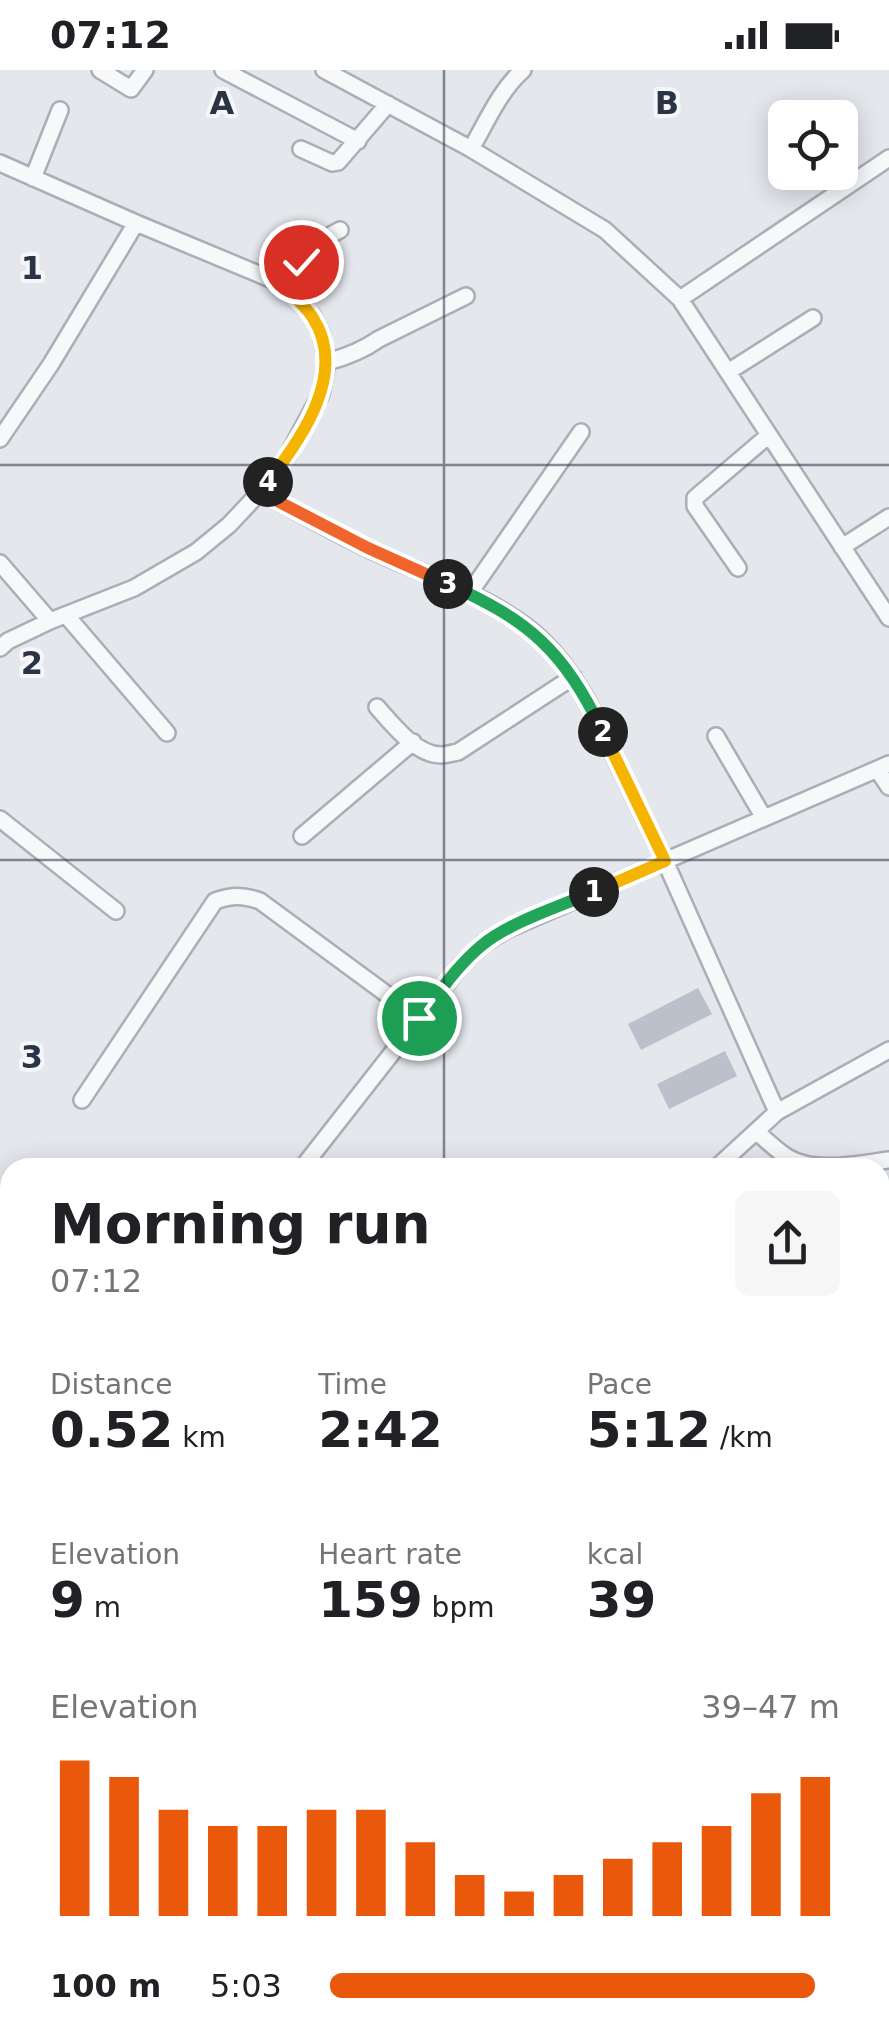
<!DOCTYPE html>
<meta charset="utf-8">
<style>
:root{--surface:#fff;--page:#f6f6f6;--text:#202124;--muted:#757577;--accent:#ea580c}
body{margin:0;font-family:"DejaVu Sans",sans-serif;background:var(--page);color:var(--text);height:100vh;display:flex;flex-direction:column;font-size:38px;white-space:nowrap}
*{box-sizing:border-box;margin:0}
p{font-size:32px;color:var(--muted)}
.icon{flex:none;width:55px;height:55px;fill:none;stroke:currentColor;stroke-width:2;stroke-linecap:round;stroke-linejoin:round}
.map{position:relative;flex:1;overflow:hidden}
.details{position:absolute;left:0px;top:1088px;width:890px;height:888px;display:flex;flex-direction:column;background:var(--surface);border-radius:30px 30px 0 0;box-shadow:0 5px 25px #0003}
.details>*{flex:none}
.buttons{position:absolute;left:768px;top:30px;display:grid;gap:20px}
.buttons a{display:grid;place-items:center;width:90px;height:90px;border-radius:15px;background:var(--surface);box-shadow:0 5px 25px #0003;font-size:50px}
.pin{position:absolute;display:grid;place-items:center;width:85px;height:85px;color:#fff;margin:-42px;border:5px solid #fff;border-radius:50%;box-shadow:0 2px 10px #0007}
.km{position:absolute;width:50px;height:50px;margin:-25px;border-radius:50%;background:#222;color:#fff;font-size:28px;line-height:50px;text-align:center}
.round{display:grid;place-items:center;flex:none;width:105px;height:105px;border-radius:15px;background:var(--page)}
.summary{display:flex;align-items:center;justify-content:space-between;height:170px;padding:0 50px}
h1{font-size:55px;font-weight:800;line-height:75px}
.stats{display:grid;grid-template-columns:repeat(3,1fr);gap:15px;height:170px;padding:10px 50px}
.stats div{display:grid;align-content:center}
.stats b{font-size:50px;font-weight:800}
.stats small{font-size:28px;font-weight:400}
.stats p{font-size:28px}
.chart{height:280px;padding:20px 50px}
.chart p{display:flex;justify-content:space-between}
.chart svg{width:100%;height:180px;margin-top:10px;stroke:var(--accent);stroke-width:6}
ul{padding:0 50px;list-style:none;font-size:32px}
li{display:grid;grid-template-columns:160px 120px 1fr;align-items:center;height:75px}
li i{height:25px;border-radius:12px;background:var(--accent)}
.status{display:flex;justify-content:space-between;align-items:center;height:70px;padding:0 50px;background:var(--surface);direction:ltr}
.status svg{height:28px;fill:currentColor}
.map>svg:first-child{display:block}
.building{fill:#bbc0ca}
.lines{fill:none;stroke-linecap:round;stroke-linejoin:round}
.minor-casing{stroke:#a9aeb7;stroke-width:20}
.minor{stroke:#f7f8fa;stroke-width:15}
.split-1-casing{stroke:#fff;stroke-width:20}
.split-2-casing{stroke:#fff;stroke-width:20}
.split-3-casing{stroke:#fff;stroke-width:20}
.split-4-casing{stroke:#fff;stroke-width:20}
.split-5-casing{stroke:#fff;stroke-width:20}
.split-1{stroke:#22a559;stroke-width:12}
.split-2{stroke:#f5b400;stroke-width:12}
.split-3{stroke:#22a559;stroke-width:12}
.split-4{stroke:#f0652b;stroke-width:12}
.split-5{stroke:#f5b400;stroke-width:12}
.grid{fill:none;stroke:#2b3445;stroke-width:2.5;stroke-opacity:0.55}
.grid-label{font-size:32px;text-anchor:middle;font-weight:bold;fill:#2b3445;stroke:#f4f6f9;stroke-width:8;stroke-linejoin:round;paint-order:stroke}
</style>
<div class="status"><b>07:12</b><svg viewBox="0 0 49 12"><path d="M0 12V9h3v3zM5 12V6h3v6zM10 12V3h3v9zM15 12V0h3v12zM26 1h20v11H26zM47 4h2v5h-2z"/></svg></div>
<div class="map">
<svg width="889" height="1974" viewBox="0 0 889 1974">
<rect width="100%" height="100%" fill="#e4e7ec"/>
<path class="building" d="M698 918 712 944 641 980 628 954Z
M725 981 737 1006 669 1039 657 1014Z"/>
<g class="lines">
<defs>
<path id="minor" d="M100 0 131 19 145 0
M223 0 358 71
M324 0 471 79 605 160 680 229 889 548
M301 79 332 93 338 92 388 34
M471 79C486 53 500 20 523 0
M0 93 136 153 280 213 312 245 321 263 327 292 321 324 288 385 260 422 229 455 196 482 134 518 50 551 8 571 0 578
M33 108 60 40
M280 213 325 168 340 160
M680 229 889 88
M327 292C346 287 362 281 379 269L466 226
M728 302 813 248
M0 369 51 294 136 153
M260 422C297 441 333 462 371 480 420 503 481 523 524 555 552 575 571 603 588 632L665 791 777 1042
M842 477 889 447
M0 493 50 551
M738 498 695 436V428L769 365
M469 524 581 362
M66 545 167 663
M377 637C393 655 416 685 441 685 447 685 452 683 458 682L573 607
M716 666 764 748
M877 699 889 717
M0 749 116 841
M302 766 413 672
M82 1030 215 831C232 825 243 825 260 831L419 948
M756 1061C766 1070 776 1080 787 1087 815 1104 858 1094 889 1090
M302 1098 461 895 483 874 508 859 889 694
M716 1098 777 1042 889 980
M0 1349 10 1335
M0 1365 10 1377
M0 1443 10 1442
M880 1570 889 1576
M880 1620 889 1606
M0 1936 10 1934
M511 1965 515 1974
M530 1965 534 1974
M789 1965 794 1974
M61 1974 63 1965"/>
</defs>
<use href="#minor" class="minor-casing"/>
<use href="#minor" class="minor"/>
</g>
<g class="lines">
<defs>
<path id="split-1" d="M419 948C439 923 457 896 481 876 508 853 560 836 594 822"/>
<path id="split-2" d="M594 822 665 791 603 662"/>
<path id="split-3" d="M448 514C530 551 563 580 603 662"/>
<path id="split-4" d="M268 412 260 422 368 478 448 514"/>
<path id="split-5" d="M268 412C302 368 348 303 313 248 305 235 291 224 280 213L301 192"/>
</defs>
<use href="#split-1" class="split-1-casing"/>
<use href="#split-2" class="split-2-casing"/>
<use href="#split-3" class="split-3-casing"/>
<use href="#split-4" class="split-4-casing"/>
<use href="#split-5" class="split-5-casing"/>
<use href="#split-1" class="split-1"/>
<use href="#split-2" class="split-2"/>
<use href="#split-3" class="split-3"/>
<use href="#split-4" class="split-4"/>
<use href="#split-5" class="split-5"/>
</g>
<path class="grid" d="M444 0V1098M0 395H889M0 790H889M0 1184H10M880 1184H889M0 1579H10M880 1579H889M444 1965V1974"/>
<g class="grid-label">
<text x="222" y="44">A</text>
<text x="667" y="44">B</text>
<text x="32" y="209">1</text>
<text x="32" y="604">2</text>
<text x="32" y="998">3</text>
</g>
</svg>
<div class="buttons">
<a><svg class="icon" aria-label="locate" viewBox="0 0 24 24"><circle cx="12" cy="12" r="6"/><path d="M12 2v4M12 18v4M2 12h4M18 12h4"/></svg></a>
</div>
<div class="pin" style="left:419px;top:948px;background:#1e9e55"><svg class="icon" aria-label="arrive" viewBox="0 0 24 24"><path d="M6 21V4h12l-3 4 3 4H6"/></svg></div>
<div class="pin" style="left:301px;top:192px;background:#d93025"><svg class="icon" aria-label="check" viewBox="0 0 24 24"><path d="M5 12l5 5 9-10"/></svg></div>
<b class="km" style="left:594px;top:822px">1</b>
<b class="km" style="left:603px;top:662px">2</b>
<b class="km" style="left:448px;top:514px">3</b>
<b class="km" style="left:268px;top:412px">4</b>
<section class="details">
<div class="summary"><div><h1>Morning run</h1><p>07:12</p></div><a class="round"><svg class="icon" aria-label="share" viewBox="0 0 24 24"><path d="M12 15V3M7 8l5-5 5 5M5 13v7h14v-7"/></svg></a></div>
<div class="stats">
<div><p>Distance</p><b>0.52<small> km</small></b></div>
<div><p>Time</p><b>2:42</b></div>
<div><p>Pace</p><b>5:12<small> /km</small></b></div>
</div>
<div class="stats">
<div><p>Elevation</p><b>9<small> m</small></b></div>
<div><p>Heart rate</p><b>159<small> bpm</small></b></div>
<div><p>kcal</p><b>39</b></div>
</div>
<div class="chart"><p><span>Elevation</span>39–47 m</p>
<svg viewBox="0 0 160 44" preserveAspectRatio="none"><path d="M5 44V6M15 44V10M25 44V18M35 44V22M45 44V22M55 44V18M65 44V18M75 44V26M85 44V34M95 44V38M105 44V34M115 44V30M125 44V26M135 44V22M145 44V14M155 44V10"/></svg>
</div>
<ul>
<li><b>100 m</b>5:03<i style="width:95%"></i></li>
</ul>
</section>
</div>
